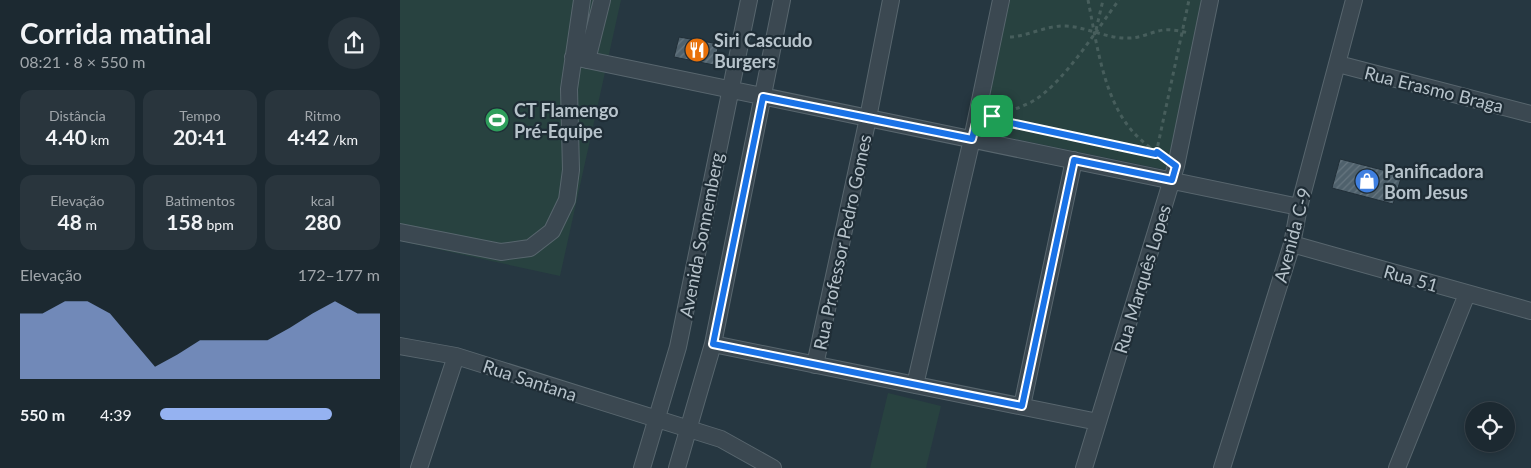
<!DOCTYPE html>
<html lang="pt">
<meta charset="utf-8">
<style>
:root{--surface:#1c2931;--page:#29353d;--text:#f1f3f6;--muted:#a0a6ab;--line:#3a454d;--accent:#95b2f1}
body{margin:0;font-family:Lato,sans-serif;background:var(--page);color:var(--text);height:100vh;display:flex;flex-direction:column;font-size:19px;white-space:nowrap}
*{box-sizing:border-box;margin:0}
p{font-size:16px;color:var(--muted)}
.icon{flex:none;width:28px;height:28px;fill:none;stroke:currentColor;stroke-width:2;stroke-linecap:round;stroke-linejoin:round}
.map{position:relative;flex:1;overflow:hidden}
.panel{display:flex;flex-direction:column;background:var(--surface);width:400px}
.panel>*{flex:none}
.fabs{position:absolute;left:1065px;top:402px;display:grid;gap:10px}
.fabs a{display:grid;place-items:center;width:50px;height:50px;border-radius:50%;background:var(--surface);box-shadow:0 2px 8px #0003,0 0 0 1px var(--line);font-size:25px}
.pin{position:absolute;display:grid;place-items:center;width:42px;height:42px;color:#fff;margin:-21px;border-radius:10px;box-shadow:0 2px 8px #0006}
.round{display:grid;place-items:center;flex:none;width:52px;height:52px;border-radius:26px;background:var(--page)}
.overview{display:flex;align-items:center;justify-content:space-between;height:85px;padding:0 20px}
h1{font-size:28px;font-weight:700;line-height:38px}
.figures{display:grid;grid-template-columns:repeat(3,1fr);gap:8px;height:85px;padding:5px 20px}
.figures div{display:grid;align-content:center;border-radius:12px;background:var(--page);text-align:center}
.figures b{font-size:21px;font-weight:700}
.figures small{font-size:14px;font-weight:400}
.figures p{font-size:14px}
.chart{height:140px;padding:10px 20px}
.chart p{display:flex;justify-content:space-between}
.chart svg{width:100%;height:90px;margin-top:5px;fill:var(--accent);opacity:.7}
ul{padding:0 20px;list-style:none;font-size:16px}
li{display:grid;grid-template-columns:80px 60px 1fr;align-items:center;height:38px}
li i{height:12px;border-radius:6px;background:var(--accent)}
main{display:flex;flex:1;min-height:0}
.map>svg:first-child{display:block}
.park{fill:#284240}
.building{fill:url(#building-hatch);stroke:#212f38}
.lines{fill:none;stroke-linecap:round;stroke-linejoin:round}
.minor-casing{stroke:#58666e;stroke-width:18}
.path{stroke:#475e5c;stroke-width:3;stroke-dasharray:4 4;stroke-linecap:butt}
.minor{stroke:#3b4851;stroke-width:16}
.route-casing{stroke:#fff;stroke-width:10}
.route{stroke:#1a73e8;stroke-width:6}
.labels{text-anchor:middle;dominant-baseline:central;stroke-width:4.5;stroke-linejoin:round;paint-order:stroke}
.poi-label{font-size:18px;font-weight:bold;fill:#b7c3cb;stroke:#1f2d36;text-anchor:start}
.street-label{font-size:18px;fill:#b7c3cb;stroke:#1f2d36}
</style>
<main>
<section class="panel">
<div class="overview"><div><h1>Corrida matinal</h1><p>08:21 · 8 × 550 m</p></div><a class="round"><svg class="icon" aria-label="share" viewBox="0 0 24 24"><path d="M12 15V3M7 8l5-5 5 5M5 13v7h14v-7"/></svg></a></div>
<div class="figures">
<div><p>Distância</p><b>4.40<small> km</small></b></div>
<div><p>Tempo</p><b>20:41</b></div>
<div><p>Ritmo</p><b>4:42<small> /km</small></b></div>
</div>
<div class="figures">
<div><p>Elevação</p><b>48<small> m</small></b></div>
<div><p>Batimentos</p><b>158<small> bpm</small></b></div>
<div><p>kcal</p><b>280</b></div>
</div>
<div class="chart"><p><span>Elevação</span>172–177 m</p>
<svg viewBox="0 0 160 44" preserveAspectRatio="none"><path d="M0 44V12L10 12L20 6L30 6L40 12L50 25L60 38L70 32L80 25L90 25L100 25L110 25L120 19L130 12L140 6L150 12L160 12V44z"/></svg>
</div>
<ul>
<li><b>550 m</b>4:39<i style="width:78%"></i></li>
</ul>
</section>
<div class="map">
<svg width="1131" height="468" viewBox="0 0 1131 468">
<defs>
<pattern id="building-hatch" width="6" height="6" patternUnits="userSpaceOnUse" patternTransform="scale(1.25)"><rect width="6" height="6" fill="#4f616c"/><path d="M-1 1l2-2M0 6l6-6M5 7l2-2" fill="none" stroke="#667680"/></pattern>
</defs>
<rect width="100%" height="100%" fill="#263741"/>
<path class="park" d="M0 0H221L160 276 0 241Z
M607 0H803L767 170 580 132Z
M488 393 541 406 526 468H470Z"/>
<path class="building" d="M279 37 319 44 314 65 274 57Z
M940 159 1002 175 993 204 932 188Z"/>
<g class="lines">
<defs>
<path id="minor" d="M173 57 899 207
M187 60 202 0
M938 64 1131 114
M0 232 101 252 130 248 152 231 167 200 171 170 169 89 182 0
M892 244 1131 311
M313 344 698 422
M0 346 56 356 321 439 373 468
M415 365 468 118 491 0
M515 385 572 139 601 0
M622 406 674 160
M19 468 56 356
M242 468 278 347 349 0
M277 468 313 344 382 0
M684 468 776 166 810 0
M822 468 892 244 899 207 954 0
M997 468 1067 294"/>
</defs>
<use href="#minor" class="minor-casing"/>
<path class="path" d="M688 0C697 44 704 106 739 138 746 145 755 151 763 157
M696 30 703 0
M610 37C629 36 647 25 666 26 687 27 707 39 729 38 741 38 751 32 763 30 771 29 780 31 789 33
M593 116C607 112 620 108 633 101 664 83 697 29 719 0
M592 118 756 154 789 0"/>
<use href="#minor" class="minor"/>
</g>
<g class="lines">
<defs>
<path id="route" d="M363 97 572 139 578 115 592 116V119L756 154 757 152 776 166 772 180 674 160 622 406 313 344Z"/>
</defs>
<use href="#route" class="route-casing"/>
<use href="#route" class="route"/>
</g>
<defs>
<symbol id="restaurant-disc" viewBox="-11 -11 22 22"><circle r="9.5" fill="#e8710a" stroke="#1f2d36"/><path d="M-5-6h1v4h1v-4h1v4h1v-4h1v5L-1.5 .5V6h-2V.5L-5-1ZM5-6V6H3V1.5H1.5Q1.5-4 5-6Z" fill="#fff"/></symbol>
<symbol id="stadium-disc" viewBox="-11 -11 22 22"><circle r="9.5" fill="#2e9e5b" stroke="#1f2d36"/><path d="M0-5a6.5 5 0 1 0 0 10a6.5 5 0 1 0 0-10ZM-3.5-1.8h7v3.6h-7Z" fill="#fff"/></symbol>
<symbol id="shop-disc" viewBox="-11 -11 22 22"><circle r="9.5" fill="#3f7fe0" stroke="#1f2d36"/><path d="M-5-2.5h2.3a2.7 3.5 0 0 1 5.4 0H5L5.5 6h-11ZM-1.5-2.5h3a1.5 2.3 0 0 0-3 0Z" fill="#fff"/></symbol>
</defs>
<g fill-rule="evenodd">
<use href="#restaurant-disc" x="283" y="36" width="28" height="28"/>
<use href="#stadium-disc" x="83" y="106" width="28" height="28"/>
<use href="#shop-disc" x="953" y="167" width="28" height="28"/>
</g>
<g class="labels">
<g class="poi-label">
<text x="314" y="40">Siri Cascudo<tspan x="314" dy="21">Burgers</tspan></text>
<text x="114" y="110">CT Flamengo<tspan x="114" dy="21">Pré-Equipe</tspan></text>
<text x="984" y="171">Panificadora<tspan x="984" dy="21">Bom Jesus</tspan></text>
</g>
<g class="street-label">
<text transform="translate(1034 89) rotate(14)">Rua Erasmo Braga</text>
<text transform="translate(301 235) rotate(-79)">Avenida Sonnemberg</text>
<text transform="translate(892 235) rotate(-75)">Avenida C-9</text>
<text transform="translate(442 242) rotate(-78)">Rua Professor Pedro Gomes</text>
<text transform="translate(1011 278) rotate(16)">Rua 51</text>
<text transform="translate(742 279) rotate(-73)">Rua Marquês Lopes</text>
<text transform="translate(130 380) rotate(18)">Rua Santana</text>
</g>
</g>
</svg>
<div class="fabs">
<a><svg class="icon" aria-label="locate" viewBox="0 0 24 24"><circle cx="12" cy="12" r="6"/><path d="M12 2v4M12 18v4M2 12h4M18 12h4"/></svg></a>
</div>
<div class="pin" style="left:592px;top:116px;background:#1e9e55"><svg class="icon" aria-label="arrive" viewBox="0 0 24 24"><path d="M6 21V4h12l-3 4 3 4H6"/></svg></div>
</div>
</main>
